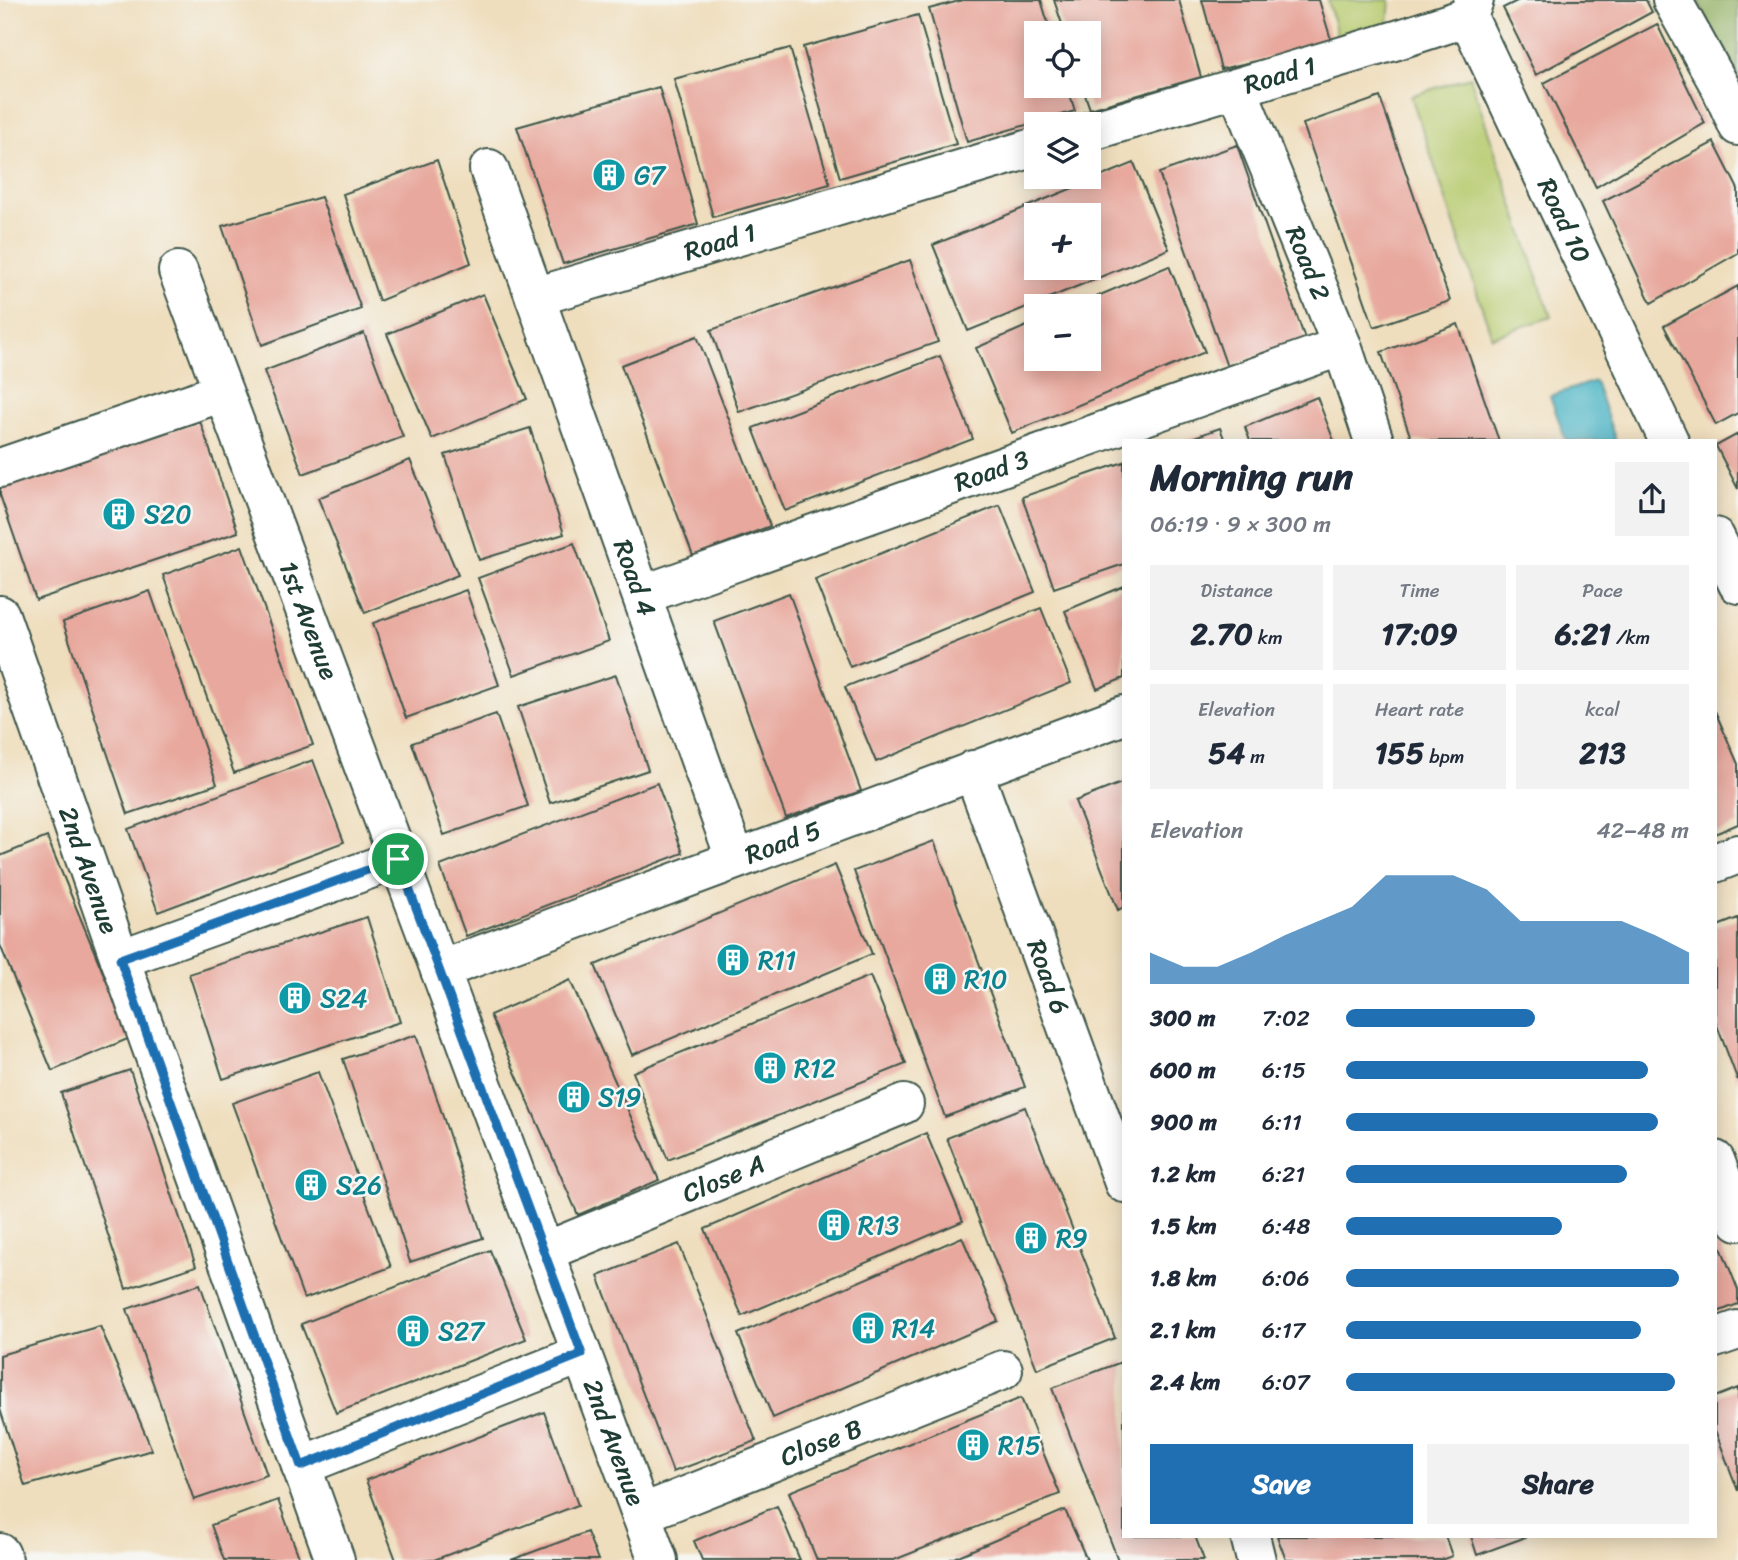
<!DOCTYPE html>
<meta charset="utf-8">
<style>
:root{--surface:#fff;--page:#f2f2f3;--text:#1f2937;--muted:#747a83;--accent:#1f6fb2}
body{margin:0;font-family:Sriracha,sans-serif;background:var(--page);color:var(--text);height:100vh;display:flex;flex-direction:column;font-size:26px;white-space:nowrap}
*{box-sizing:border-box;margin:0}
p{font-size:23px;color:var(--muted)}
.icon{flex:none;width:38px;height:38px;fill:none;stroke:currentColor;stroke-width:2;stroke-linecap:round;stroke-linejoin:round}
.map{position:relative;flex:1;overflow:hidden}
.drawer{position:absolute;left:1122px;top:439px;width:595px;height:1099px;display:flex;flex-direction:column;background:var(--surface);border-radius:0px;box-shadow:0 4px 18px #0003}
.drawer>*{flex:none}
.controls{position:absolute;left:1024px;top:21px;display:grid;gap:14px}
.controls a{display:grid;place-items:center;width:77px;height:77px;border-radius:0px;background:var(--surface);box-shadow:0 4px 18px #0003;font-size:35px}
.pin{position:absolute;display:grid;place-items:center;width:60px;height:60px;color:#fff;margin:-30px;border:4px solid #fff;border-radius:50%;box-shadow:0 2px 7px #0007}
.round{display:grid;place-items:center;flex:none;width:74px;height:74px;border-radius:0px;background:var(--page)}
.overview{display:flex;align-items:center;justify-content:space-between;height:119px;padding:0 28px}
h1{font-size:38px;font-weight:700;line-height:52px}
.metrics{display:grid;grid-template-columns:repeat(3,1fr);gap:10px;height:119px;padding:7px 28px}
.metrics div{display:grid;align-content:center;border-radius:0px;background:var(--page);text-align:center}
.metrics b{font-size:30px;font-weight:700}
.metrics small{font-size:19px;font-weight:400}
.metrics p{font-size:19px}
.chart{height:196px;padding:14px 28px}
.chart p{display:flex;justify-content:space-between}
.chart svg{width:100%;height:126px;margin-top:7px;fill:var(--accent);opacity:.7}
.cta{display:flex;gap:14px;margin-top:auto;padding:14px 28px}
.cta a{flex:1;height:80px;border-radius:0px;background:var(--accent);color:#fff;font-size:28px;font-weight:700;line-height:80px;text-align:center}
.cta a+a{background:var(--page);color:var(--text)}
ul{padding:0 28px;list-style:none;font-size:23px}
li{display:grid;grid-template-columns:112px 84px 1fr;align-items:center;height:52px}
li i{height:18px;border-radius:9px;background:var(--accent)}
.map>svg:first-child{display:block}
.green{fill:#b7cb6f;stroke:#6b8452;stroke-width:2}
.forest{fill:#91af62;stroke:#58764b;stroke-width:2}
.water{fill:#48b4c5;stroke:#34787c;stroke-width:2}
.building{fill:#e8a89d;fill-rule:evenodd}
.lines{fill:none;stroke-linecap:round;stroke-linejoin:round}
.minor-casing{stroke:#3e5549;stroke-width:42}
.minor{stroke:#fff;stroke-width:38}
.route-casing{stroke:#fff;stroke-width:14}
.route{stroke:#1f6fb2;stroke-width:9}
.labels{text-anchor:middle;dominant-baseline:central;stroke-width:5;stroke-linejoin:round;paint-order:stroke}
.street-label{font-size:26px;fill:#1f3d34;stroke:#f6f6f2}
.culture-label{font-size:26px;fill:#0d838f;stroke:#f6f6f2;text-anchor:start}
</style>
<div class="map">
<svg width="1738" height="1560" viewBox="0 0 1738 1560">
<rect width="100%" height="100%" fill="#f6f6f2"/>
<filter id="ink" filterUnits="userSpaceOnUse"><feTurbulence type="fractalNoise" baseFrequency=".0143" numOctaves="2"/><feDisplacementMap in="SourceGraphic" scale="14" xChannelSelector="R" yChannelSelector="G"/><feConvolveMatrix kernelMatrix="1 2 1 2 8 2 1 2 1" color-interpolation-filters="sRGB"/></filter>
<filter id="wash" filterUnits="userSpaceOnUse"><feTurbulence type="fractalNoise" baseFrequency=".00686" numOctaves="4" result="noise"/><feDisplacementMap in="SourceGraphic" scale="28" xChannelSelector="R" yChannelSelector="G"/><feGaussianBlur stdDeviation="1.57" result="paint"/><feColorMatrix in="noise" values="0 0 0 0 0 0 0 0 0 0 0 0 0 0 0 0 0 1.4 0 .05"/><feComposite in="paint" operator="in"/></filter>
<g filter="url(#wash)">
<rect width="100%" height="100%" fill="#efdebd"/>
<path class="green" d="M1328 0H1390L1388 24 1338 39Z
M1470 77 1551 317 1492 337 1411 96Z"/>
<path class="forest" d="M1697 0H1738V79Z"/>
<path class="water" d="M1595 381 1616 441H1566L1550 396Z"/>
<g id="blocks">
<path class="building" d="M963 0H1041L1051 33H1036V86H1067L1075 111 967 142 929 9Z
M1054 0H1179L1201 77 1090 109 1082 86H1088V33H1065Z
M1202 0H1319L1332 43 1221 69Z
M1519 0H1646L1652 12 1536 75 1503 8Z
M918 15 956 144 840 178 803 47Z
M1657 24 1705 123 1596 187 1544 83Z
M790 48 830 184 713 217 674 79Z
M659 87 698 224 563 264 517 127Z
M1380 97 1450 301 1374 327 1303 124Z
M1714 142 1738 189V253L1651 303 1603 201Z
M1237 145 1305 339 1227 367 1159 173Z
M437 160 471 263 379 301 343 194Z
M1134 163 1169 249 968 331 933 245ZM1036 215H1088V268H1036Z
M321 197 361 309 262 345 222 226Z
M910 260 938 342 739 412 711 330Z
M1169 266 1205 352 1012 433 976 348 1036 322V359H1088V306H1074Z
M1738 286V413L1716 425 1664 326Z
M483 294 527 399 432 439 387 334Z
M1458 324 1499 441H1412L1381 352Z
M364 333 403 437 303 474 264 371Z
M697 336 770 526 693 556 621 365Z
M940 356 973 439 785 511 753 428Z
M1317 397 1334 441H1250L1245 427Z
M200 421 238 532 36 600 0 495V488Z
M530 428 564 534 479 560 445 455Z
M1220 428 1225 441H1183Z
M1738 434V489L1716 446Z
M410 460 458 575 365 613 318 498Z
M1124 462V564L1054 588 1022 497Z
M1000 505 1035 592 850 667 815 580Z
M574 543 609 641 514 675 478 578Z
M242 546 313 745 234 773 163 575Z
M1124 586V678L1097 689 1065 611Z
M466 590 499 685 406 718 373 623Z
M150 591 217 784 128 814 63 622Z
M789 593 861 791 786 818 714 621Z
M1041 608 1071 683 876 762 845 687Z
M616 675 648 770 550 803 518 707Z
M1715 711 1738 764V824L1715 834Z
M496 714 528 806 444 835 412 743Z
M313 760 344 842 158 912 128 829Z
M1124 782V907L1118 910 1075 801Z
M657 783 683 853 466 936 440 866Z
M47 837 130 1038 52 1071 0 945V856Z
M934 841 1025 1087 945 1117 854 871Z
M835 865 872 954 632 1055 595 965Z
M367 917 400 1022 223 1079 189 974Z
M1738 918V1081L1715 1020V927Z
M870 976 906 1064 668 1160 633 1072Z
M570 980 659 1180 578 1215 490 1015Z
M416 1035 483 1238 410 1262 343 1059Z
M130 1070 196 1266 126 1289 61 1093Z
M318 1072 391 1267 304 1299 232 1103Z
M1025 1107 1115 1338 1037 1369 947 1138Z
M926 1133 963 1221 742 1316 705 1229Z
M1715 1232 1738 1290V1304L1715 1313Z
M962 1237 998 1321 773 1418 738 1334Z
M679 1244 756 1441 673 1472 598 1276Z
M490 1250 526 1339 336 1413 301 1324Z
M200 1284 267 1475 194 1500 127 1309Z
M100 1326 152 1450 25 1486 0 1409V1355Z
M1124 1361V1536H1195L1204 1560H1118L1052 1388Z
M1738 1388V1491L1715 1430V1397Z
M1021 1398 1060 1494 894 1560H817L789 1492Z
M544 1412 578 1505 434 1560H396L366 1480Z
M278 1500 300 1560H224L211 1525Z
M777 1506 800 1560H702L694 1541Z
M1065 1510 1087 1560H949Z
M587 1532 598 1560H511Z
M1277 1536H1445L1452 1556 1441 1560H1286Z
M1471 1536H1526V1537L1477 1555Z"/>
</g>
</g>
<g filter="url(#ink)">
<use href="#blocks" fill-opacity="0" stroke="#3e5549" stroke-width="2"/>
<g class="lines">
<defs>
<g id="minor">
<path id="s1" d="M1474 0 1468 17 1669 441"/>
<path d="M1672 0 1721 88 1738 126"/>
<path id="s2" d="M1237 88 1342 346 1374 441"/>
<path id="s3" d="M1088 132 1397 40 1468 17"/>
<path id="s4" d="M489 169 535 297 1036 147"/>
<path id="s5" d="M178 271 440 970 658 1560"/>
<path id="s6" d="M535 297 735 858"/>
<path d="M0 468 223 392"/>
<path d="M1715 537 1738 584"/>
<path id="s7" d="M642 595 1342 346"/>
<path id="s8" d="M0 615 120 959 335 1560"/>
<path id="s9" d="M973 770 1124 1183"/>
<path d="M1715 863 1738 854"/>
<path d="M120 959 398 859"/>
<path id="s10" d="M440 970 1124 715"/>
<path d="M1715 1160 1738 1221"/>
<path id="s11" d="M544 1252 904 1104"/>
<path d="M1715 1338 1738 1330"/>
<path d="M301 1466 582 1354"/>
<path id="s12" d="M641 1514 1003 1370"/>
<path d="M1250 1536 1256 1560"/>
<path d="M0 1553 3 1560"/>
</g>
</defs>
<use href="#minor" class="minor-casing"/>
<use href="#minor" class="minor"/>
</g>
</g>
<g class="lines" filter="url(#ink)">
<defs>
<path id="route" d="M398 859 582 1354 301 1466 120 959Z"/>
</defs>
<use href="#route" class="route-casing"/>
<use href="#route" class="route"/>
</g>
<defs>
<symbol id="building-disc" viewBox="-11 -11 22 22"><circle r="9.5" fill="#0f9aa8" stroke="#f6f6f2"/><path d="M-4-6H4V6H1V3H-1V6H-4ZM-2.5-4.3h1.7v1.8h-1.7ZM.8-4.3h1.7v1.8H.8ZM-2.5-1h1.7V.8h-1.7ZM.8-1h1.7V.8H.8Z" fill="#fff"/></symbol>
</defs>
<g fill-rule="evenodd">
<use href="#building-disc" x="590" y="156" width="38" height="38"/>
<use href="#building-disc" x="100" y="495" width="38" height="38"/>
<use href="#building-disc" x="714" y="941" width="38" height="38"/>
<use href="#building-disc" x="921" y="960" width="38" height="38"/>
<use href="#building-disc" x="276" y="979" width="38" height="38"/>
<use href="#building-disc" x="751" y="1049" width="38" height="38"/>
<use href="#building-disc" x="555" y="1078" width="38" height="38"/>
<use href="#building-disc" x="292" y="1166" width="38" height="38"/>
<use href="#building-disc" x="815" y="1206" width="38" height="38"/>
<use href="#building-disc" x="1012" y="1219" width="38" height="38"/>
<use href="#building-disc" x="849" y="1309" width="38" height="38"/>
<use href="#building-disc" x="394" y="1312" width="38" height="38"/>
<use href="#building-disc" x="954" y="1426" width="38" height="38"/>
</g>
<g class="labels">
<g class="street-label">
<text stroke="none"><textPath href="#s3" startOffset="200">Road 1</textPath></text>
<text stroke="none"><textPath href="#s1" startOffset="243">Road 10</textPath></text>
<text stroke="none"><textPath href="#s4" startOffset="329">Road 1</textPath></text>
<text stroke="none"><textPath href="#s2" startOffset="189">Road 2</textPath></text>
<text stroke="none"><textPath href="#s7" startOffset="371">Road 3</textPath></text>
<text stroke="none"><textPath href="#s6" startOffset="298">Road 4</textPath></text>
<text stroke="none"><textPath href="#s5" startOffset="373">1st Avenue</textPath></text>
<text stroke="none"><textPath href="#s10" startOffset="366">Road 5</textPath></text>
<text stroke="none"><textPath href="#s8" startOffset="270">2nd Avenue</textPath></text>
<text stroke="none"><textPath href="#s9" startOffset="220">Road 6</textPath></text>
<text stroke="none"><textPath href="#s11" startOffset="194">Close A</textPath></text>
<text stroke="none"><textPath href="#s5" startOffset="1250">2nd Avenue</textPath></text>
<text stroke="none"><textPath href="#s12" startOffset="194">Close B</textPath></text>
</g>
<g class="culture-label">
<text x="634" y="175">G7</text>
<text x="144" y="514">S20</text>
<text x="758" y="960">R11</text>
<text x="964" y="979">R10</text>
<text x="320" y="998">S24</text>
<text x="794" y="1068">R12</text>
<text x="598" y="1097">S19</text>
<text x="336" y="1185">S26</text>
<text x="858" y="1225">R13</text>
<text x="1056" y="1238">R9</text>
<text x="892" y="1328">R14</text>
<text x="438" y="1331">S27</text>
<text x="998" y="1445">R15</text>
</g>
</g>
</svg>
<div class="controls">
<a><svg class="icon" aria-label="locate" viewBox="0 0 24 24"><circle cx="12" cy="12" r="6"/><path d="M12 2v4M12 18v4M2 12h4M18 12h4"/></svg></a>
<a><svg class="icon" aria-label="layers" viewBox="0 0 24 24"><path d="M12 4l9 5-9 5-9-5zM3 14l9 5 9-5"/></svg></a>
<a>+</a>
<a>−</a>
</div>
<div class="pin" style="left:398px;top:859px;background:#1e9e55"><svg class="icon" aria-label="arrive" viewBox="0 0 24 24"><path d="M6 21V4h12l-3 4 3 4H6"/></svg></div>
<section class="drawer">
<div class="overview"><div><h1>Morning run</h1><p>06:19 · 9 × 300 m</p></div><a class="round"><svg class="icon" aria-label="share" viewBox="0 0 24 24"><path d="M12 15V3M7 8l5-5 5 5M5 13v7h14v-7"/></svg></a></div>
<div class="metrics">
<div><p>Distance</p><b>2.70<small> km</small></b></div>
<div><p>Time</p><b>17:09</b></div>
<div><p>Pace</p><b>6:21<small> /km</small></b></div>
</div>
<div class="metrics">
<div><p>Elevation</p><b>54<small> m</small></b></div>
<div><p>Heart rate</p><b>155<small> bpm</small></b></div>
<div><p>kcal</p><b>213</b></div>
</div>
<div class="chart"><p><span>Elevation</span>42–48 m</p>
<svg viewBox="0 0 160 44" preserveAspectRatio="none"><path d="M0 44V33L10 38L20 38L30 33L40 27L50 22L60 17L70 6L80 6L90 6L100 11L110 22L120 22L130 22L140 22L150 27L160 33V44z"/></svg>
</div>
<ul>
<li><b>300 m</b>7:02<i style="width:55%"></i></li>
<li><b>600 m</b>6:15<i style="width:88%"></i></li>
<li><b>900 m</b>6:11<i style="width:91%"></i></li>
<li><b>1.2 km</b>6:21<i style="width:82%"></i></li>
<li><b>1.5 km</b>6:48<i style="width:63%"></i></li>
<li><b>1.8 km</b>6:06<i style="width:97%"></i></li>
<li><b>2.1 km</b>6:17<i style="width:86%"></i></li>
<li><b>2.4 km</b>6:07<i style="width:96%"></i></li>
</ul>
<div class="cta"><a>Save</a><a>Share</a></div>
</section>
</div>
